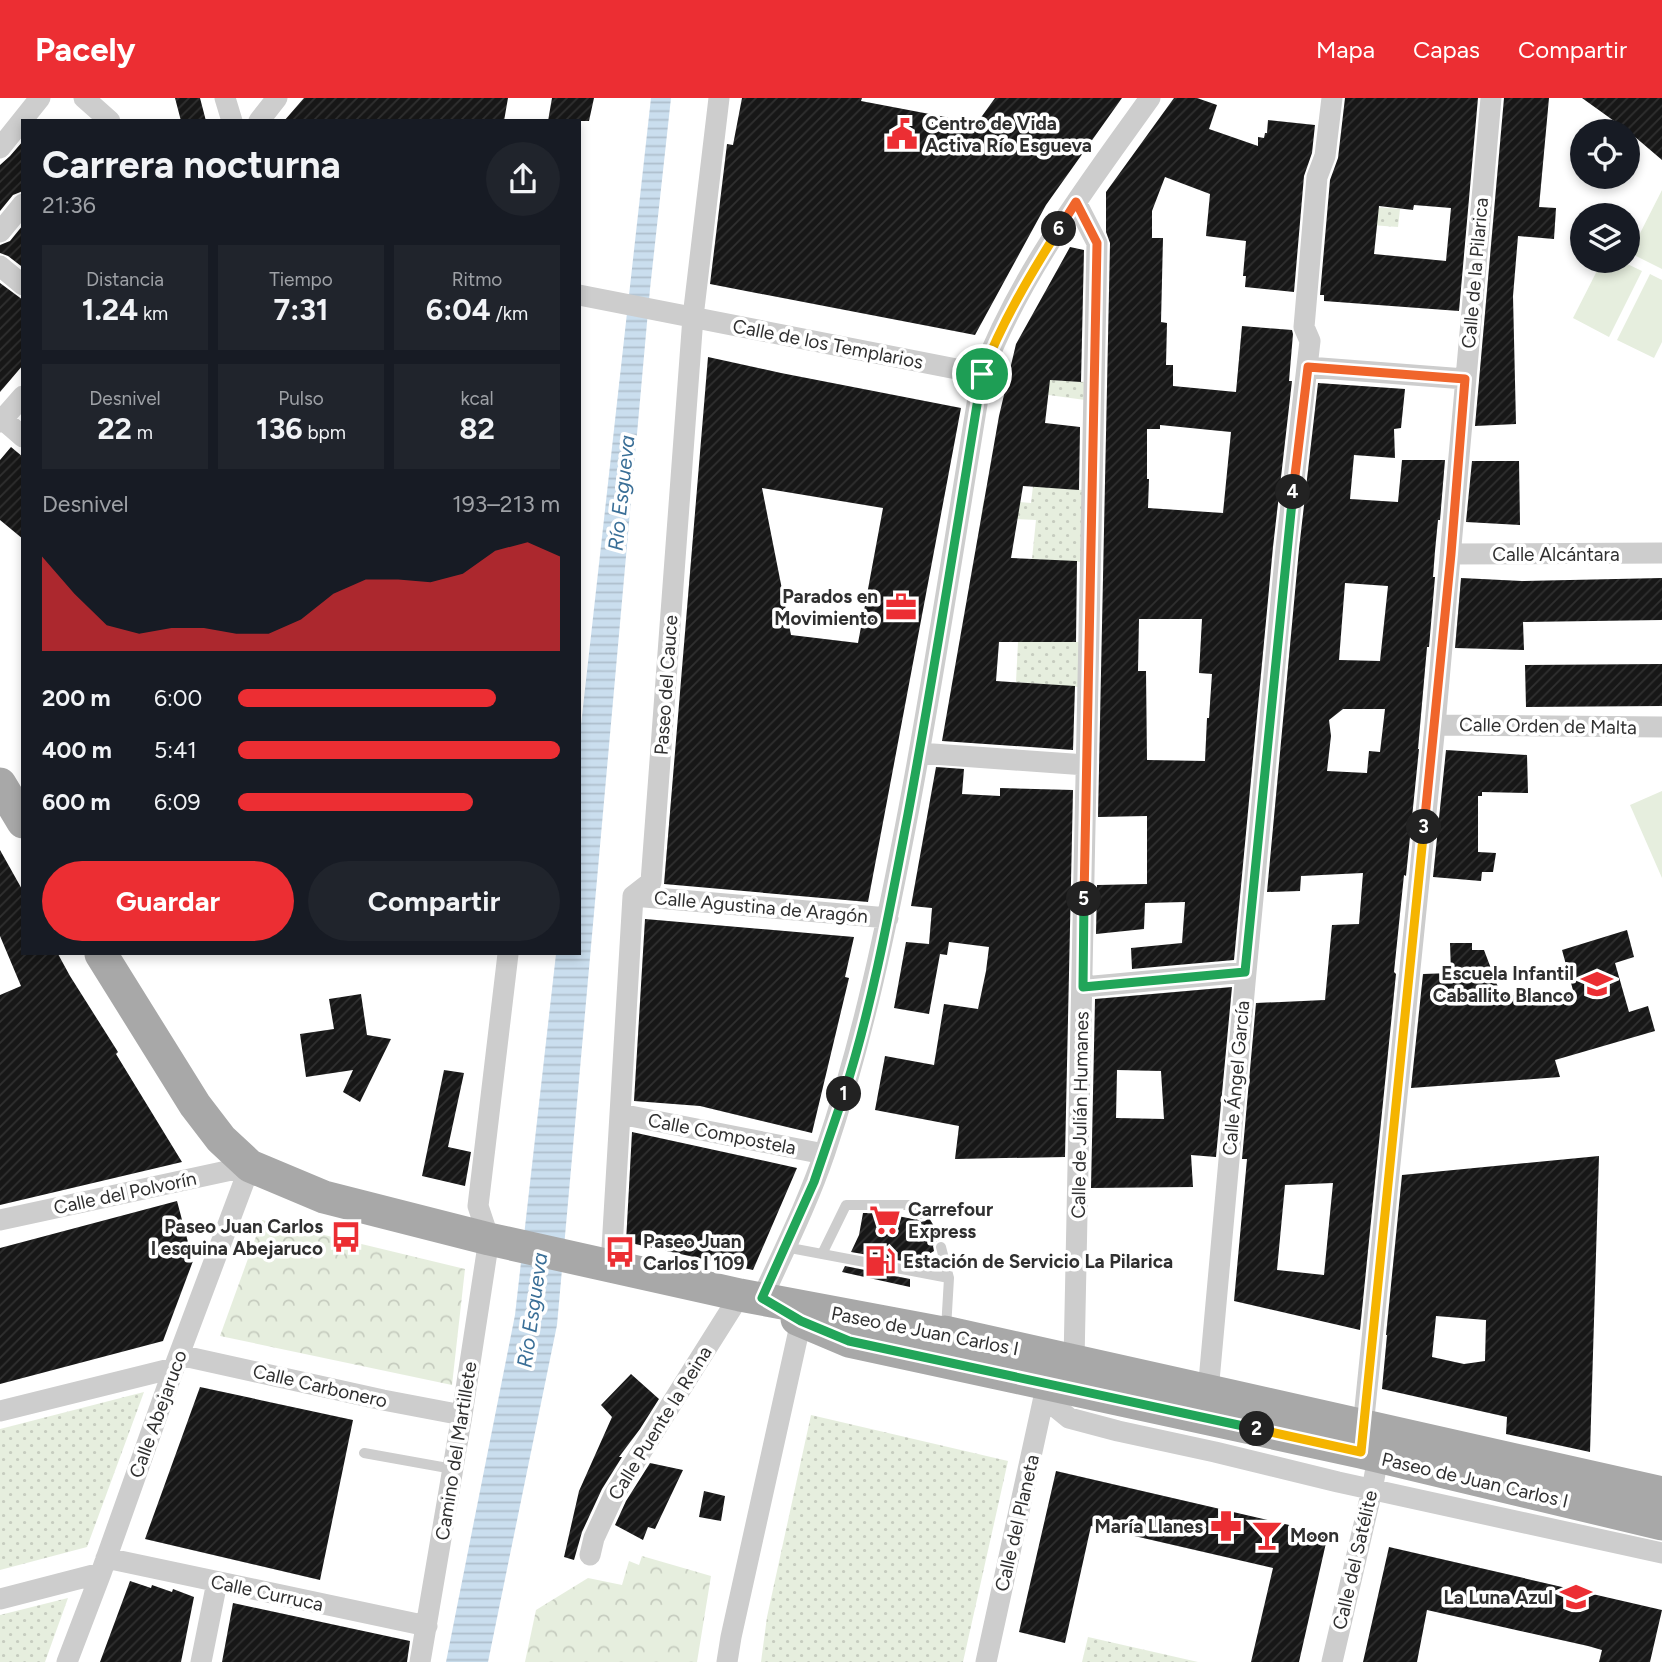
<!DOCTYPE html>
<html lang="es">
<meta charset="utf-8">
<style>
:root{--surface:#171b24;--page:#20242c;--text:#f1f3f6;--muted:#9ea1a6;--accent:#ec2e33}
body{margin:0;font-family:Figtree,sans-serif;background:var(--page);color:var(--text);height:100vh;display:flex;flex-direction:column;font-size:26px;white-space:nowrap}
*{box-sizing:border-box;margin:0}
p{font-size:23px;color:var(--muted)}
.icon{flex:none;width:38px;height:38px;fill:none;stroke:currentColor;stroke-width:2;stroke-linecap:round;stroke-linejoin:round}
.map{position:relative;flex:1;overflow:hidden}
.sheet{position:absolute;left:21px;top:21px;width:560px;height:836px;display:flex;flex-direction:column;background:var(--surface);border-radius:0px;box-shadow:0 4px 10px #0003}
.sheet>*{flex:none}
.fabs{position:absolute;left:1570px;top:21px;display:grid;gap:14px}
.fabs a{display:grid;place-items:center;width:70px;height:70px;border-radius:50%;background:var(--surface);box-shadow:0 4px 10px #0003;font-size:35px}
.pin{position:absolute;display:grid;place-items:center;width:60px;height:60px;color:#fff;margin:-30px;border:4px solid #fff;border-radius:50%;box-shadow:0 2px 7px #0007}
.km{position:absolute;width:35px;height:35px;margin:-18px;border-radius:50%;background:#222;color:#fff;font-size:19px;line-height:35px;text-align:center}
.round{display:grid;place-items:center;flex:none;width:74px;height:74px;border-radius:37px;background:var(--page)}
.overview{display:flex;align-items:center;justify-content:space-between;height:119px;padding:0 21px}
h1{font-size:38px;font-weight:700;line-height:52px}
.stats{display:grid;grid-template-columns:repeat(3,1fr);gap:10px;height:119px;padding:7px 21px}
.stats div{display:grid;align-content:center;border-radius:0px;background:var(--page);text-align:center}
.stats b{font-size:30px;font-weight:700}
.stats small{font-size:19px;font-weight:400}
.stats p{font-size:19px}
.chart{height:196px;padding:14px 21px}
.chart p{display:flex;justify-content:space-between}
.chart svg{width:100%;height:126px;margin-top:7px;fill:var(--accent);opacity:.7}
.action{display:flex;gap:14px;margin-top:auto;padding:14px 21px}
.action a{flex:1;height:80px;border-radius:42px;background:var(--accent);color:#fff;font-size:28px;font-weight:700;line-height:80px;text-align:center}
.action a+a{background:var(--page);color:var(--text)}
ul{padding:0 21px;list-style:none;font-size:23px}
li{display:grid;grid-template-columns:112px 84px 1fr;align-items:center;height:52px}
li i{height:18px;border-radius:9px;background:var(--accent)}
header{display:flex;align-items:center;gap:42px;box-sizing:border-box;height:98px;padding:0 35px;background:var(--accent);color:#fff}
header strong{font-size:33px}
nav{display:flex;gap:38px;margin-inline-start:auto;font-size:24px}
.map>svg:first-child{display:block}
.grass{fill:url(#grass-dots)}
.park{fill:url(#park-crowns)}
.pitch{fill:#e6eede}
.water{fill:url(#water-rules)}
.building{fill:url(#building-hatch);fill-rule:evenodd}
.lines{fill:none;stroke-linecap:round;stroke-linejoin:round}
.lane{stroke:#cdcdcd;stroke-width:10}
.street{stroke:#cdcdcd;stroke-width:21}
.primary{stroke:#a8a8a8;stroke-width:33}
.split-1-casing{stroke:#fff;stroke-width:14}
.split-2-casing{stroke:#fff;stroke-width:14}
.split-3-casing{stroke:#fff;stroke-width:14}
.split-4-casing{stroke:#fff;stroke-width:14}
.split-5-casing{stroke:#fff;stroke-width:14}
.split-6-casing{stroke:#fff;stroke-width:14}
.split-7-casing{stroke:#fff;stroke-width:14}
.split-1{stroke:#22a559;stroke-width:9}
.split-2{stroke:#22a559;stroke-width:9}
.split-3{stroke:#f5b400;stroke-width:9}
.split-4{stroke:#f0652b;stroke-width:9}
.split-5{stroke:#22a559;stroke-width:9}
.split-6{stroke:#f0652b;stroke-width:9}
.split-7{stroke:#f5b400;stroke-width:9}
.labels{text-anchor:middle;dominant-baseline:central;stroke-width:7;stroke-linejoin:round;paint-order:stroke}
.poi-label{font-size:19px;font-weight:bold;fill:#303030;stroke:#fff;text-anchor:start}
.street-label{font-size:19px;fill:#303030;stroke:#fff}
.water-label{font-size:21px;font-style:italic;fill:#3a6f97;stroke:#fff}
</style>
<header>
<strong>Pacely</strong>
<nav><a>Mapa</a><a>Capas</a><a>Compartir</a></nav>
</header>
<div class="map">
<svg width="1662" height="1564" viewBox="0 0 1662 1564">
<defs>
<pattern id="grass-dots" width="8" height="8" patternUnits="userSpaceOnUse" patternTransform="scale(1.75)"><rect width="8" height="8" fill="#e6eede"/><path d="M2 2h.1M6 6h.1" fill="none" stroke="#c6ccbf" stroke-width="1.8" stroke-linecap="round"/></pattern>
<pattern id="park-crowns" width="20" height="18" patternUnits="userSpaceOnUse" patternTransform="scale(1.75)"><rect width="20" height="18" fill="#e6eede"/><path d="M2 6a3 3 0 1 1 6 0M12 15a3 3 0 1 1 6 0" fill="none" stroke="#c6ccbf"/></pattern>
<pattern id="water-rules" width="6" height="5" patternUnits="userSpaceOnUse" patternTransform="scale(1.75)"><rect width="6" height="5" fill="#cadeee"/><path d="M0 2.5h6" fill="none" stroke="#aebfcc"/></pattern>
<pattern id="building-hatch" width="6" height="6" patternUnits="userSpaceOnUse" patternTransform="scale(1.75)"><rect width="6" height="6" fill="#171717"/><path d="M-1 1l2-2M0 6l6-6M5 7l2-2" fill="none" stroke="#303030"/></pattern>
</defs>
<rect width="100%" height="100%" fill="#fff"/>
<path class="grass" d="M1333 106 1400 111 1398 129 1331 124Z
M1008 279 1085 284V302L1005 291Z
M1033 388 1083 392 1081 464 1032 461 1036 422 981 419 984 401 1031 405Z
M1018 544H1080L1079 589 1016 584Z
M144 1294 87 1449 0 1472V1331Z
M811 1317 1008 1363 963 1564H761L767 1519Z
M68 1500 45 1564H0V1517Z
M1088 1539 1198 1564H1082Z"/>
<path class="park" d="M262 1122 465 1171 452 1287 220 1238Z
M642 1458 711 1478 697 1564H525L536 1512 588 1480 622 1487 629 1463 639 1467Z"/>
<path class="pitch" d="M1662 92V171L1630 155Z
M1602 163H1621L1642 173 1609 239 1573 220Z
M1650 176 1662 182V244L1654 260 1617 242Z
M1662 693V780L1630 707Z"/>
<path class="water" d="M651 0H671L650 191 557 1227 488 1564H446L515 1217 556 856H579V645Z"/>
<path class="building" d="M175 0H200L206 23H181Z
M304 0H508L504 23H284Z
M552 0H594L589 23H548Z
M742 0H862L861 3 977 25 995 0H1122L1046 107 975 237 710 186 727 46 733 47Z
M1174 0H1197L1217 7 1209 31 1258 48V39L1264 40 1265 35H1267L1268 22 1315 27 1312 55 1304 78 1294 194 1245 189 1246 178H1243L1246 143 1206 138 1210 96 1165 79 1152 113V140H1163L1161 224 1167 225 1166 267H1173V288L1236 294 1242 228 1292 232 1293 236 1289 283H1292L1273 449 1234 862 1132 871 1131 850 1182 845 1185 804 1145 805 1144 831 1096 836 1097 787 1147 786V718L1098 719 1110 145 1106 134V94ZM1160 327 1231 334 1223 415 1148 410 1149 381H1147V331H1160ZM1139 521H1202L1199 575 1212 576 1209 620H1207L1205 663 1147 662 1146 573H1138Z
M1345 0H1478L1459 213 1324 203V197H1320L1330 82 1338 60ZM1414 107 1451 110 1446 163 1374 156 1379 108 1413 112Z
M1504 0H1549L1539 109 1556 110 1554 141 1518 138 1513 198 1516 326 1475 328Z
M1582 0H1662V62L1628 33Z
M23 43V93L13 97 0 113V67L10 58Z
M23 127V166L21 168 8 158 0 155V147L10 143Z
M1070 149 1084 152 1081 284 1050 282 1045 325 1080 329 1079 392 1023 388 1011 460 1077 463 1076 544H999L996 583 1075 588 1073 652 942 643 999 318 1016 246Z
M0 185 23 202V267L0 294Z
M708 259 781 275 961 310 868 804 664 786ZM762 390 883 410 858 545 791 537Z
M1318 285 1405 291 1401 330 1394 331 1395 360 1354 357 1350 401 1398 404 1402 362H1445L1440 422H1438L1435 453 1433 479H1435L1429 549H1427L1418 651H1419L1406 778 1404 777 1394 874 1396 876 1360 1232 1234 1203 1247 1061H1242L1256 905 1325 902 1332 827 1359 826 1363 775 1301 778 1300 793 1267 794 1299 451ZM1345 485 1388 488 1380 563 1339 562ZM1343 611H1385L1380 654 1369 653 1367 675 1327 673 1331 638 1329 622ZM1333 1085 1324 1177 1277 1172 1285 1087Z
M11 349 23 359V441L0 422V362Z
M1472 363H1519L1520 427 1466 424Z
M1461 480 1522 483 1662 480V522L1523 524 1524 552 1455 550Z
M1662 566V608L1526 609 1525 567Z
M1446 652 1527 657 1528 695 1482 694V698H1478V754L1496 755 1493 774H1482L1481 783 1433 779Z
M936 669 964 671 962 696 1000 698V690L1073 692 1065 1059 955 1061 959 1028 875 1012 885 958 934 967 944 906 978 911 986 873 989 849 949 844 947 857 940 856 929 916 894 910 906 844 929 846 932 810 911 808Z
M0 752 23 793V856H58L70 878 118 954 116 956 182 1064 0 1107V897L21 888 0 838Z
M645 821 854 839 845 879 849 880 812 1035 700 1008 634 1003Z
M1627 832 1634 859 1615 865 1629 914 1648 908 1655 933 1555 962 1560 979 1411 990 1423 876 1451 875 1450 845H1472V852H1484L1501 897 1574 896 1562 852Z
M1232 889 1216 1059 1191 1057 1193 1089 1091 1090 1095 901ZM1117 972 1161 973 1164 1021 1116 1020Z
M361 896 367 937 391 941 360 1004 343 994 353 972 306 979 300 936 334 931 329 901Z
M444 972 464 975 448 1049 471 1054 465 1088 422 1078Z
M632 1034 797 1070 753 1172 626 1144Z
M1599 1058 1590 1354 1506 1336 1507 1319 1382 1291 1387 1237H1386L1402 1077ZM1436 1218 1486 1222 1485 1263 1464 1266 1432 1259Z
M177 1103 193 1163 163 1243 0 1286V1150Z
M863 1115H882L913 1121 915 1120 921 1124 925 1123 929 1120 942 1141 935 1144 933 1148 934 1153 914 1165 851 1154 859 1137Z
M845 1168 910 1181V1189L842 1174Z
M631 1276 659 1301 640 1331 619 1359H622L602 1391 582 1434 574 1462 564 1459 579 1393 612 1319 601 1307Z
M200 1289 353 1322 320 1482 145 1441Z
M650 1365 683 1372 655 1431 648 1429 643 1442 615 1427 626 1403Z
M1056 1373 1328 1436 1299 1564H1251L1273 1470 1091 1428 1065 1545 1019 1534Z
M704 1393 725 1398 721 1423 699 1419Z
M1389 1449 1662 1512 1650 1564H1599L1602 1552 1588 1548 1427 1512 1417 1564H1363Z
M130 1483 151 1490 152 1487 172 1494 173 1491 194 1499 181 1564H100Z
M233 1505 410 1543 407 1564H222Z"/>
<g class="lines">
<path class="lane" d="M785 1149 949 1180 946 1231
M941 1149 949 1180
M822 1156 846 1107H917L922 1116
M364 1355 453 1371"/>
<path class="street" d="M84 0 110 23
M225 0 232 23
M259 23 277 0
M0 50 40 0
M0 134 23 106
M0 168 23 187
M579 197 982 276
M1308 269 1465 281
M0 319 23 339
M0 324 23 298
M1451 456 1662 455
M1435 627 1662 629
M919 655 1086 667
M633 798 888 820
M1083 889 1246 874
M620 1016 824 1056
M0 1122 250 1068
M611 1167 633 798 651 784 693 219 719 0
M762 1200C784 1152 808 1104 825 1054 863 942 887 826 909 710 936 566 958 420 982 276 1020 175 1088 87 1150 0
M179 1257 383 1302 462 1317
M1074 1263 1097 145 1076 104
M1047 1285 1058 1311 1069 1320 1118 1333 1215 1354 1338 1384 1662 1455
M1208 1294 1246 874 1286 450 1310 243 1304 229 1317 79 1325 58 1332 0
M0 1313 174 1270
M1362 1339 1435 627 1491 0
M590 1457 594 1440 614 1397 740 1197
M106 1460 427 1528
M0 1501 101 1475
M67 1564 101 1475 174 1270 250 1068
M201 1564 217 1484
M420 1564 462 1317 489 1141 478 1108 508 856
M727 1564 731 1539 801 1223
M986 1564 1047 1285
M1332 1564 1372 1392 1378 1359"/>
<path class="primary" d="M0 686 23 724
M101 856 195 1007 221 1041 250 1068 324 1099 489 1141 740 1197 943 1235 945 1234C1184 1288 1423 1340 1662 1395
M797 1221 849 1243 1361 1354 1662 1426"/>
</g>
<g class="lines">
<defs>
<path id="split-1" d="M844 996C873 905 890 810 908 716 935 570 958 423 982 276"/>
<path id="split-2" d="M844 996 814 1084 762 1200 801 1223 849 1243 1257 1331"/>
<path id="split-3" d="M1257 1331 1361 1354 1424 729"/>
<path id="split-4" d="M1293 394 1308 269 1465 281 1451 456 1424 729"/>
<path id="split-5" d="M1084 801 1083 889 1245 874 1293 394"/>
<path id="split-6" d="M1059 131 1076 104 1097 145 1084 801"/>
<path id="split-7" d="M982 276C1002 224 1030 177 1059 131"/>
</defs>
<use href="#split-1" class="split-1-casing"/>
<use href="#split-2" class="split-2-casing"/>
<use href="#split-3" class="split-3-casing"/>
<use href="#split-4" class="split-4-casing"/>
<use href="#split-5" class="split-5-casing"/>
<use href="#split-6" class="split-6-casing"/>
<use href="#split-7" class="split-7-casing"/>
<use href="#split-1" class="split-1"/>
<use href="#split-2" class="split-2"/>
<use href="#split-3" class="split-3"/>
<use href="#split-4" class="split-4"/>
<use href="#split-5" class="split-5"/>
<use href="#split-6" class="split-6"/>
<use href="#split-7" class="split-7"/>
</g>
<defs>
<symbol id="civic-bare" viewBox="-9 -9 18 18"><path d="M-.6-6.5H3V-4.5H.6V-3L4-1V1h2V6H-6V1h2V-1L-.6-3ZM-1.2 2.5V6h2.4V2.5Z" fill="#ec2e33" stroke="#fff" stroke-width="2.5" paint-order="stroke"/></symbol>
<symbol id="office-bare" viewBox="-9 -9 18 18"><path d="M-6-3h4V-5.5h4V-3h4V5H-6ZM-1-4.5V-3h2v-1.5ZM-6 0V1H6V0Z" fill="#ec2e33" stroke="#fff" stroke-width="2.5" paint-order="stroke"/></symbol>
<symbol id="school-bare" viewBox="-9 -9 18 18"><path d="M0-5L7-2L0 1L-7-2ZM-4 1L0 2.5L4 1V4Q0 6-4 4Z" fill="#ec2e33" stroke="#fff" stroke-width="2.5" paint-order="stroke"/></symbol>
<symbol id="supermarket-bare" viewBox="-9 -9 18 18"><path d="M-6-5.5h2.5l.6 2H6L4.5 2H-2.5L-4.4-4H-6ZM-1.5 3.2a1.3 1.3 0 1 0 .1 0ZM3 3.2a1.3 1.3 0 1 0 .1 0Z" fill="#ec2e33" stroke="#fff" stroke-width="2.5" paint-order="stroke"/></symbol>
<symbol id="bus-bare" viewBox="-9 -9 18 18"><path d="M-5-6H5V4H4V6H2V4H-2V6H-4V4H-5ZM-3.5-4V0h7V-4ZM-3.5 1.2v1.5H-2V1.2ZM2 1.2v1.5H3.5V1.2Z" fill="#ec2e33" stroke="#fff" stroke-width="2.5" paint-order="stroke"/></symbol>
<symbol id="fuel-bare" viewBox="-9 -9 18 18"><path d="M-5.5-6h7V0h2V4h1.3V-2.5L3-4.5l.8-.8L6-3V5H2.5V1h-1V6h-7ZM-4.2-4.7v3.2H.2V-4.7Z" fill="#ec2e33" stroke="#fff" stroke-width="2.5" paint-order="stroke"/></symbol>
<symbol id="pharmacy-bare" viewBox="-9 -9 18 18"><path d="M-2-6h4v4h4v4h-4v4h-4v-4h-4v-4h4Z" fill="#ec2e33" stroke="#fff" stroke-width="2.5" paint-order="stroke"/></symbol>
<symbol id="bar-bare" viewBox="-9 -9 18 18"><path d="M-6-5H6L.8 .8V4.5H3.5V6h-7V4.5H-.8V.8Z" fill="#ec2e33" stroke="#fff" stroke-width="2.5" paint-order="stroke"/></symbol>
</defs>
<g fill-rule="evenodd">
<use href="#civic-bare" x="880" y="14" width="44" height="44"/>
<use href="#office-bare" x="879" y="487" width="44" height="44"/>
<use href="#school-bare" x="1575" y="864" width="44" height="44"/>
<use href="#supermarket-bare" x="863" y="1100" width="44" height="44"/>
<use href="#bus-bare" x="324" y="1117" width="44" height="44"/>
<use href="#bus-bare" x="598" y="1132" width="44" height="44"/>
<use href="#fuel-bare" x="858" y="1141" width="44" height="44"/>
<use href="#pharmacy-bare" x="1204" y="1406" width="44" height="44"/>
<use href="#bar-bare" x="1245" y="1415" width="44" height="44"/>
<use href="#school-bare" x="1554" y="1477" width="44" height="44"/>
</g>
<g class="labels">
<g class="poi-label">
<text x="925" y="25">Centro de Vida<tspan x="925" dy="22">Activa Río Esgueva</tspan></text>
<text x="878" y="498" text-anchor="end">Parados en<tspan x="878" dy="22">Movimiento</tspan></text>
<text x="1574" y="875" text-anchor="end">Escuela Infantil<tspan x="1574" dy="22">Caballito Blanco</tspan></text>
<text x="908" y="1111">Carrefour<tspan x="908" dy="22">Express</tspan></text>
<text x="323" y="1128" text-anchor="end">Paseo Juan Carlos<tspan x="323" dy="22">I esquina Abejaruco</tspan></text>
<text x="643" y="1143">Paseo Juan<tspan x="643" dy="22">Carlos I 109</tspan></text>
<text x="903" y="1163">Estación de Servicio La Pilarica</text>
<text x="1203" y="1428" text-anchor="end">María Llanes</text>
<text x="1290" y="1437">Moon</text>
<text x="1553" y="1499" text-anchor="end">La Luna Azul</text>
</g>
<g class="street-label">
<text transform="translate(1475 175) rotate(-85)">Calle de la Pilarica</text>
<text transform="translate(828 246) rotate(11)">Calle de los Templarios</text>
<text x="1556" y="456">Calle Alcántara</text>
<text transform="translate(666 587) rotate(-86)">Paseo del Cauce</text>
<text transform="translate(1548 628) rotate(1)">Calle Orden de Malta</text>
<text transform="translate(761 809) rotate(5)">Calle Agustina de Aragón</text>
<text transform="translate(1236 980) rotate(-85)">Calle Ángel García</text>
<text transform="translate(1080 1017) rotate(-89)">Calle de Julián Humanes</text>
<text transform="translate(722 1036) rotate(11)">Calle Compostela</text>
<text transform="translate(125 1095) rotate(-12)">Calle del Polvorín</text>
<text transform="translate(925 1233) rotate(11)">Paseo de Juan Carlos I</text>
<text transform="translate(320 1288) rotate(13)">Calle Carbonero</text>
<text transform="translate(158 1316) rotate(-70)">Calle Abejaruco</text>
<text transform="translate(660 1325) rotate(-58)">Calle Puente la Reina</text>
<text transform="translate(456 1353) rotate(-81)">Camino del Martillete</text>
<text transform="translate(1475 1382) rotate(13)">Paseo de Juan Carlos I</text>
<text transform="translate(1017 1425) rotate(-77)">Calle del Planeta</text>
<text transform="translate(1355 1462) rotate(-77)">Calle del Satélite</text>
<text transform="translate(267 1495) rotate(12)">Calle Curruca</text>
</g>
<g class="water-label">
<text transform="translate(621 395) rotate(-84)">Río Esgueva</text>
<text transform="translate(532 1212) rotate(-82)">Río Esgueva</text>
</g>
</g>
</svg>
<div class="fabs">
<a><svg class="icon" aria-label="locate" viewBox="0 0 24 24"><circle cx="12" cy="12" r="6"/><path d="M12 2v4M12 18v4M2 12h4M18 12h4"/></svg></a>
<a><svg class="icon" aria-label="layers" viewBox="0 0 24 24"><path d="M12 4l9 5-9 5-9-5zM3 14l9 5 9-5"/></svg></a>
</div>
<div class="pin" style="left:982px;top:276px;background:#1e9e55"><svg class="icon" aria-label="arrive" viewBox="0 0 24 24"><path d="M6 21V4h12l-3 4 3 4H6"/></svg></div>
<b class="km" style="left:844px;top:996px">1</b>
<b class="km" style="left:1257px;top:1331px">2</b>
<b class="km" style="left:1424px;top:729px">3</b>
<b class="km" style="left:1293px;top:394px">4</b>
<b class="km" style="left:1084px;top:801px">5</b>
<b class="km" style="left:1059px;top:131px">6</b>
<section class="sheet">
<div class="overview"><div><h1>Carrera nocturna</h1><p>21:36</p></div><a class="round"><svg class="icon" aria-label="share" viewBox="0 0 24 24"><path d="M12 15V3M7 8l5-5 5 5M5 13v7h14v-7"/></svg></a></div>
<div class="stats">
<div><p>Distancia</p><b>1.24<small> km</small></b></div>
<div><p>Tiempo</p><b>7:31</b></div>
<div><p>Ritmo</p><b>6:04<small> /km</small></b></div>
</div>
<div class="stats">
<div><p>Desnivel</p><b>22<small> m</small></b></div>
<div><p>Pulso</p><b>136<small> bpm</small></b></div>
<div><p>kcal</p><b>82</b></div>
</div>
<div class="chart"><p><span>Desnivel</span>193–213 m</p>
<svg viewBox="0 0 160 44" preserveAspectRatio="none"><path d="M0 44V11L10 24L20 35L30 38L40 36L50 36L60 38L70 38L80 33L90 24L100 19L110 19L120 20L130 17L140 9L150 6L160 11V44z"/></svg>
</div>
<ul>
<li><b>200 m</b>6:00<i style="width:80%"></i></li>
<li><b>400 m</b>5:41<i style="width:100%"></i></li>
<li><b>600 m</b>6:09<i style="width:73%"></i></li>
</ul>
<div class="action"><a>Guardar</a><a>Compartir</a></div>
</section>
</div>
